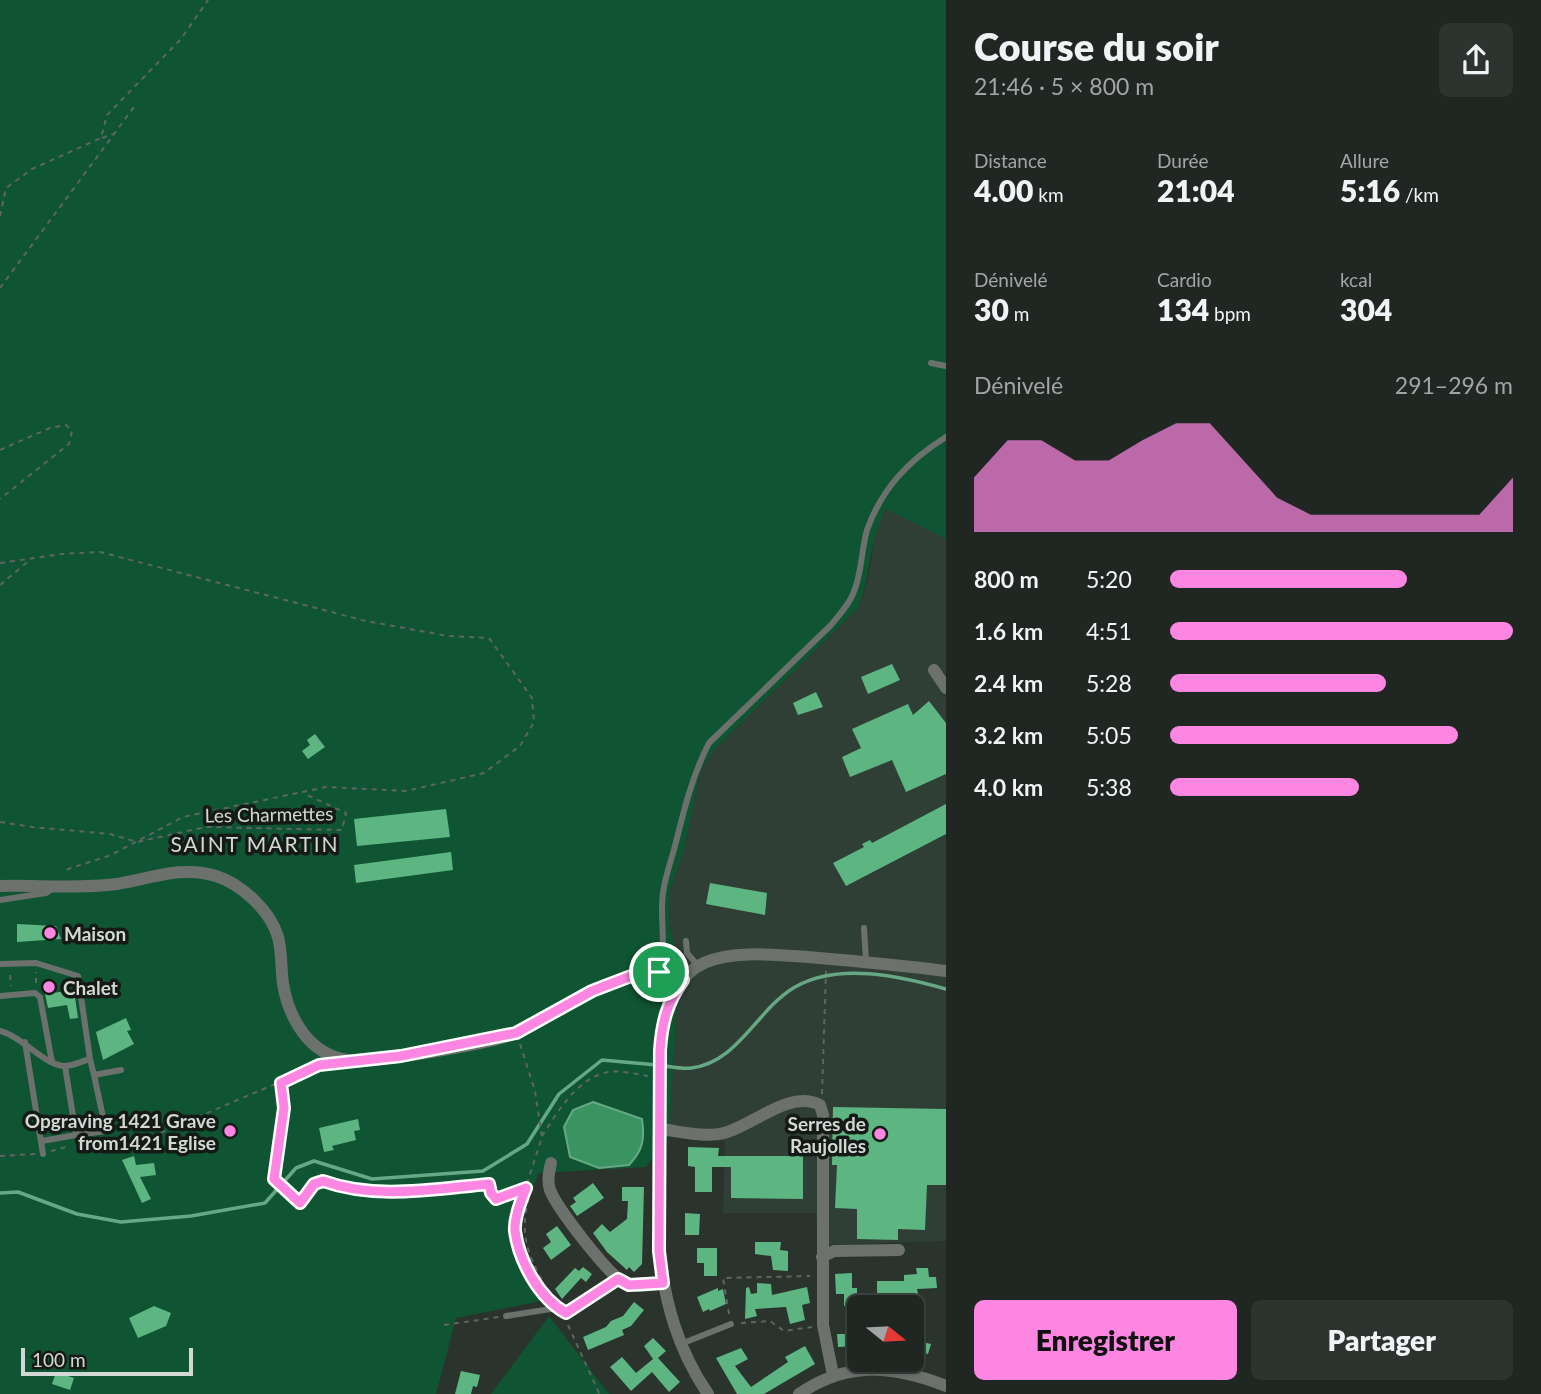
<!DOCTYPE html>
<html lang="fr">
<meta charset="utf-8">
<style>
:root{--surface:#202722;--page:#2d332f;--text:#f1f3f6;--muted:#a2a5a5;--line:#3d4440;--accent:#fd86e2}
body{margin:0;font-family:Lato,sans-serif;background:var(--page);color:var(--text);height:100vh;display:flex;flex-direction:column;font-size:26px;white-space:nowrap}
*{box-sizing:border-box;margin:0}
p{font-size:23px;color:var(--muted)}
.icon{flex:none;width:38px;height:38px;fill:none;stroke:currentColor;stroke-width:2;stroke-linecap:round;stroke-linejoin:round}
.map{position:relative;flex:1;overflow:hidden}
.details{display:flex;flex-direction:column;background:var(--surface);width:595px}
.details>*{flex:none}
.needle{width:46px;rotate:108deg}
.fabs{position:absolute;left:847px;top:1295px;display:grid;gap:14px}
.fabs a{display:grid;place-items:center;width:77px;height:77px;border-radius:10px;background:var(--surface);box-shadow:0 2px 5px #0004,0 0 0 2px var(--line);font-size:35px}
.scale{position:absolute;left:21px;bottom:18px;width:172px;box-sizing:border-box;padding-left:7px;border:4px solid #d2d8d4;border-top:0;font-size:19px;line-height:24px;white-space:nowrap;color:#d2d8d4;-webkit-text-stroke:5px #151a17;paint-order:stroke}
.pin{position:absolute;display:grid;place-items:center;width:60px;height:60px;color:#fff;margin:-30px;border:4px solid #fff;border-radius:50%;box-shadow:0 2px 7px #0007}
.round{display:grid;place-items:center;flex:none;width:74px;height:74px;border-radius:10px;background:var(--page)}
.summary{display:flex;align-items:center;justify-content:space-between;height:119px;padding:0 28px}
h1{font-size:38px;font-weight:800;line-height:52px}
.stats{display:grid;grid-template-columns:repeat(3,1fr);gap:10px;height:119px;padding:7px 28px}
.stats div{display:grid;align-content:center}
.stats b{font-size:30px;font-weight:800}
.stats small{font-size:19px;font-weight:400}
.stats p{font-size:19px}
.chart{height:196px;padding:14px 28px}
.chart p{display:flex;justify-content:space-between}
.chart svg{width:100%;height:126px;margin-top:7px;fill:var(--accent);opacity:.7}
.action{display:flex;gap:14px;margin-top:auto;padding:14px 28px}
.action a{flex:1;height:80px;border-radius:10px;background:var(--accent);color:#111;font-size:28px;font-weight:800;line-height:80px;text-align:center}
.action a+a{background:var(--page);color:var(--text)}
ul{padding:0 28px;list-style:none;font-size:23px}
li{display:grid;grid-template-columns:112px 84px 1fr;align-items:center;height:52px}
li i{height:18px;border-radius:9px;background:var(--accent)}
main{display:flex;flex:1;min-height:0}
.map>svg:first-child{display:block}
.built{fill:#2f3f35}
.green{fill:#0f5533}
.water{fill:#399462;stroke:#67a884;stroke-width:2}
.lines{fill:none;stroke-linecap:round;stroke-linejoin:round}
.stream{stroke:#67a884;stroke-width:3.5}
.building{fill:#5db582}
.path{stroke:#5d6660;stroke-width:2;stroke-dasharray:5 5;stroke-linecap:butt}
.service{stroke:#6c716e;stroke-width:6}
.minor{stroke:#6c716e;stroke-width:12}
.route-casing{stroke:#fff;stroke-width:14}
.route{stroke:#fd86e2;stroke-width:9}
.poi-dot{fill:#fd86e2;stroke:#151a17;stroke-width:2.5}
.labels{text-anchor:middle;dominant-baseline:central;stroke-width:7;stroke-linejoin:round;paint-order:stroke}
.street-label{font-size:19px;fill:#d2d8d4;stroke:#151a17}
.poi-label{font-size:19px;font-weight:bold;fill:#d2d8d4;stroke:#151a17;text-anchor:start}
.neighbourhood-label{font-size:21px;letter-spacing:2px;fill:#d2d8d4;stroke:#151a17}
</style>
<main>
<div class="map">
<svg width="946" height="1394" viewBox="0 0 946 1394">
<rect width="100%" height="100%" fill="#2a342d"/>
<path class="built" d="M886 509 946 539V1241L822 1245 815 1213H723L725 1141 669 1137 680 954 675 950 669 923 670 890 684 849 700 772 714 750 859 607 867 583 877 527Z"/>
<path class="green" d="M0 0H946V539L886 509C870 539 870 575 859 607L714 750 700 772 684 850 670 890 669 923 675 950 680 954 669 1137 646 1167 539 1173C517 1223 503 1257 547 1300L456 1318 436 1394H0Z
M549 1316 609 1394H491Z"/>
<path class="water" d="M593 1102 642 1119C645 1139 643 1150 629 1165L599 1168 570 1157 564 1127 573 1110Z"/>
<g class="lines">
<path class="stream" d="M665 1066C673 1067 683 1069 691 1068 738 1063 757 1009 795 987 838 962 900 976 946 989
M0 1193 18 1192 77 1214 121 1222 191 1216 265 1203 296 1168 314 1161 372 1179 483 1171 527 1144 559 1094 602 1060 657 1065"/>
</g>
<path class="building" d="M892 664 900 680 868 694 861 677Z
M816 692 823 707 798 715 793 703Z
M929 701 946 723V774L906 792 892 760 850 777 842 757 861 748 852 729 908 704 913 715Z
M315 734 325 747 308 759 302 751 310 745 307 740Z
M946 804V834L846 886 833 863 864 847 862 844 870 840 872 843Z
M446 809 450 837 357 846 354 819Z
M451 852 453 870 356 883 354 865Z
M710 883 767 893 765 915 706 904Z
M17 924 56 926 61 939 17 942Z
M74 990 78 1018 70 1019 67 1005 48 1008 45 994Z
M126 1018 131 1030 127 1031 134 1044 103 1060 96 1032Z
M833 1107 946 1109V1185H927L925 1230 898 1229V1240L857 1239V1209L835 1208 837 1165H832Z
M358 1119 360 1130 354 1131 356 1140 332 1146 334 1150 324 1152 319 1128Z
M688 1147 719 1148 718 1156H803V1199L731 1198V1167H712V1192H695V1167L688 1166Z
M134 1156 136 1165 154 1163 156 1175 140 1177 151 1199 142 1203 122 1160Z
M593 1183 604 1198 577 1216 570 1206 576 1202 573 1198Z
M622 1187H644L642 1264 634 1272 629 1267 627 1270 607 1252 593 1233 602 1224 610 1232 627 1219 628 1201H622Z
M685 1213 700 1214 699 1235H685Z
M557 1226 571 1245 551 1260 543 1248 551 1242 546 1234Z
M755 1242H781L780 1250 788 1251V1271L773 1270 771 1256 755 1254Z
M697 1248H717V1276H704V1263H697Z
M583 1267 592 1274 586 1282 581 1278 562 1299 555 1289 575 1268 579 1271Z
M916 1268H928L929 1277H936L937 1288 917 1289 918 1294 891 1296V1302L877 1303V1281H904V1275L917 1274Z
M852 1273V1288H857V1306H844V1294H836L835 1274Z
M757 1283 771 1284 772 1295 807 1287 810 1303 802 1305 805 1320 790 1324 786 1307 755 1309 757 1316 745 1319 746 1288 749 1287 751 1294 757 1293Z
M718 1288V1291L723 1289 726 1304 710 1311 709 1309 703 1312 697 1297Z
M634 1302 644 1310 631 1326 622 1330 624 1335 588 1350 583 1337 606 1327 611 1321 623 1316Z
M154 1306 171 1313 166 1326 138 1338 129 1318Z
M837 1334H857V1346L838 1347Z
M912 1334 924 1337 922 1342 931 1344 928 1354 912 1350Z
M653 1338 666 1351 658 1358 680 1382 669 1392 652 1372 631 1391 610 1367 622 1357 636 1373 653 1359 644 1346Z
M805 1346 815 1364 764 1394H737L716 1358 741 1348 748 1359 735 1366 751 1387 788 1362 785 1357Z
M461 1371 480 1375 477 1387 473 1386 471 1394H455Z
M56 1372 74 1378 70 1390 52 1384Z"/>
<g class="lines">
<path class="path" d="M102 138 113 134
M0 216 6 188 32 169 101 138 107 115 181 39 208 0
M0 288 134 107
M0 450 50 428 66 425 72 431 69 444 0 499
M0 563 62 554 100 552 366 621 448 636 489 638 532 698 534 722 520 746 484 773 406 791 326 787 183 817 111 855 68 869 67 873
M0 585 31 559
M0 822 32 827 110 834 137 842 206 827 342 830 346 813 305 794
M10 975 11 986
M36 983V972
M520 1044 535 1091 542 1137 520 1205 515 1230 532 1281 548 1299
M281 1083 284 1108 274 1179 300 1204 314 1184 323 1181C376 1200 433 1189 489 1184L491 1193 496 1199 526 1188H532C515 1237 530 1258 553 1301
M822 1094 826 971
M542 1136C557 1113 575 1081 604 1073 616 1069 636 1074 648 1076
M112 1139 144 1140 322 1064
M51 1151 66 1147
M0 1156 35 1154
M729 1314 723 1278 810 1276
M741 1323 770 1321 784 1331 812 1327
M444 1325 499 1317
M568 1325 599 1393 604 1394"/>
<path class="service" d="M931 363 946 366
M0 900 46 893 53 888
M864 928 866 961
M686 941 687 953 699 967
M0 964 36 963 78 976 90 1059C82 1061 71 1067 63 1066 43 1064 23 1037 0 1031
M658 973C668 946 659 921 663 893 665 877 671 861 675 846 684 810 692 776 709 743L831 625C839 615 848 606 853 594 862 574 861 551 867 530 882 488 909 460 946 437
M0 996 35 993 40 997 52 1062
M25 1042 43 1154
M90 1059 94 1075 121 1070
M76 1135 106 1131 94 1075
M42 1141 76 1135 65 1066
M506 1316 557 1308 566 1313
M681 1344 731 1324"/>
<path class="minor" d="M934 670 946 688
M0 886C37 885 80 889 117 884 149 879 182 865 216 876 241 884 270 910 278 937 282 952 281 969 283 984 289 1019 309 1054 347 1060 372 1064 496 1043 519 1032 558 1013 598 976 644 977
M670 999 644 977 659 972 683 980
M660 1129C679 1131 705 1138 724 1133 753 1126 789 1089 820 1105L823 1115V1325L833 1375
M551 1163C549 1172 547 1181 550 1190 557 1208 609 1276 625 1283 636 1288 651 1285 663 1283
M822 1257 834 1251 899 1250
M566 1313 618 1279
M708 1394C678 1350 665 1303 659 1251L660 1050C669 946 724 951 808 957 854 961 900 965 946 971
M799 1394C847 1361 893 1365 946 1386"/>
</g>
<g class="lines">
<defs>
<path id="route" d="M659 972 683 980C667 1003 662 1022 660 1050L659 1251 663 1283 629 1285 618 1279 566 1313C539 1298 519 1261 515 1231 514 1218 521 1200 526 1188L496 1199 491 1193 489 1184C433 1189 376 1200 323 1181L314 1184 300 1203 274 1179 284 1108 281 1083 319 1065 401 1056 516 1033 592 991 631 976Z"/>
</defs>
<use href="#route" class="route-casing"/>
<use href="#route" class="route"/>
</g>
<g class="poi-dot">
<circle cx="50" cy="933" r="7"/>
<circle cx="49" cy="987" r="7"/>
<circle cx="230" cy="1131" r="7"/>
<circle cx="880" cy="1134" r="7"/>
</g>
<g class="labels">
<g class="street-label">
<text transform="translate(269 814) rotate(-1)">Les Charmettes</text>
</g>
<g class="poi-label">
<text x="64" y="933">Maison</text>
<text x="63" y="987">Chalet</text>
<text x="216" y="1120" text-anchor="end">Opgraving 1421 Grave<tspan x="216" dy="22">from1421 Eglise</tspan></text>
<text x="866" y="1123" text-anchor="end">Serres de<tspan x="866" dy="22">Raujolles</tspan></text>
</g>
<g class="neighbourhood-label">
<text x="255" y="843">SAINT MARTIN</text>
</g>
</g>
</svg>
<div class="fabs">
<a><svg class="needle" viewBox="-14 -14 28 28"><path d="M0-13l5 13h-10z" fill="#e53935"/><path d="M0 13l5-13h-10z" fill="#a2a5a5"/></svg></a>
</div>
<div class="scale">100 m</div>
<div class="pin" style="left:659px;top:972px;background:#1e9e55"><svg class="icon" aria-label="arrive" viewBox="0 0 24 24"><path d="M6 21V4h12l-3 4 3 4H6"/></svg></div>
</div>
<section class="details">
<div class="summary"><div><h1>Course du soir</h1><p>21:46 · 5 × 800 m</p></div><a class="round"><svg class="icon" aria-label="share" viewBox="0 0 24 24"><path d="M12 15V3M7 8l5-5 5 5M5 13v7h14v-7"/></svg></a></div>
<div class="stats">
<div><p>Distance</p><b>4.00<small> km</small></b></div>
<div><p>Durée</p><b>21:04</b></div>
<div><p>Allure</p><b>5:16<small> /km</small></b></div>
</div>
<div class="stats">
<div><p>Dénivelé</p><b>30<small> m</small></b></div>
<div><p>Cardio</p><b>134<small> bpm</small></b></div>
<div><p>kcal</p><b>304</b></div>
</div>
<div class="chart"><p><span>Dénivelé</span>291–296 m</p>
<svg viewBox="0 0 160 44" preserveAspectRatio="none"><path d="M0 44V25L10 12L20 12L30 19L40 19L50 12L60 6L70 6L80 19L90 32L100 38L110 38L120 38L130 38L140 38L150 38L160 25V44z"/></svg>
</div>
<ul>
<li><b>800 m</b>5:20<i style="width:69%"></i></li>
<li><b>1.6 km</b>4:51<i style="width:100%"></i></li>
<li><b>2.4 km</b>5:28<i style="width:63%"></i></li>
<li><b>3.2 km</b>5:05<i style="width:84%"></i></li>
<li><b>4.0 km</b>5:38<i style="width:55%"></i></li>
</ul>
<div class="action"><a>Enregistrer</a><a>Partager</a></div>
</section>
</main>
